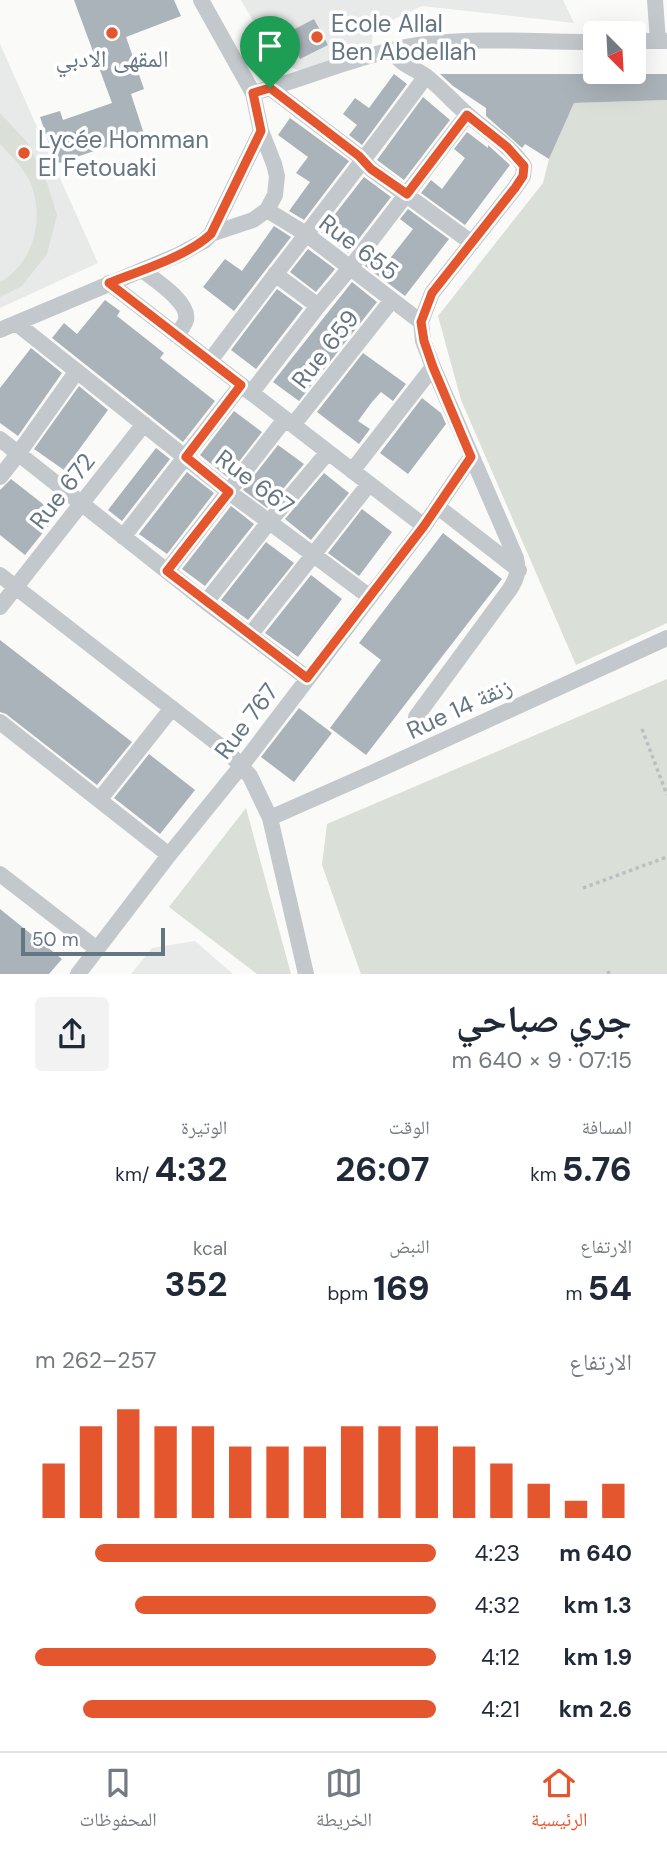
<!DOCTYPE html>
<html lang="ar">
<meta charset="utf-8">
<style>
:root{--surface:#fff;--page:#f2f2f3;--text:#1f2937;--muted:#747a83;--line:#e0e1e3;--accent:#e4572e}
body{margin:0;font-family:"DM Sans","Noto Naskh Arabic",sans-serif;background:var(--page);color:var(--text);direction:rtl;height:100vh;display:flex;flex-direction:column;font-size:26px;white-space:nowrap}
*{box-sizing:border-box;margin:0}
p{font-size:23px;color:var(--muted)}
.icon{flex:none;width:38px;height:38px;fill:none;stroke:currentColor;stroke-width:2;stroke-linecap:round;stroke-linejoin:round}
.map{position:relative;height:974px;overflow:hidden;direction:ltr}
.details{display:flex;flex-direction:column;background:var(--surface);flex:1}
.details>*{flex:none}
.needle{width:46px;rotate:156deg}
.buttons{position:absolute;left:583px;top:21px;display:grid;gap:14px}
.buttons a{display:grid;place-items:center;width:63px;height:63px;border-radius:7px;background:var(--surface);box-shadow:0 7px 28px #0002;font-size:35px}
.scale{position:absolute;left:21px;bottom:18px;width:144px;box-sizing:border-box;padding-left:7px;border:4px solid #657683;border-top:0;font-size:19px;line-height:24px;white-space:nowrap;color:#657683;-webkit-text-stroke:5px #fff;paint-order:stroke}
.pin{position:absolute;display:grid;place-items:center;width:60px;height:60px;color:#fff;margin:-72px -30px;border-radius:50% 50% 50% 0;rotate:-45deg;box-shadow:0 0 7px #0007}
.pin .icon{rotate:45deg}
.round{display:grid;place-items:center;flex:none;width:74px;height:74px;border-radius:7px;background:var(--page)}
.overview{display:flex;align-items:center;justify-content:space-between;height:119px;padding:0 35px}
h1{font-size:38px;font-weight:700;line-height:52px}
.figures{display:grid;grid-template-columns:repeat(3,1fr);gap:10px;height:119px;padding:7px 35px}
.figures div{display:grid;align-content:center}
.figures b{font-size:35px;font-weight:700}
.figures small{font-size:19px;font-weight:400}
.figures p{font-size:19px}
.chart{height:196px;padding:14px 35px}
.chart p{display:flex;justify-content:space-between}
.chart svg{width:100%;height:126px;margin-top:7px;stroke:var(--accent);stroke-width:6}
ul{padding:0 35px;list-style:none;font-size:23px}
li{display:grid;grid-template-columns:112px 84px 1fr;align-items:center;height:52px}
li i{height:18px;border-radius:9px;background:var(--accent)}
.dock{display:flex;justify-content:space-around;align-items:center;height:98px;border-top:2px solid var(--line);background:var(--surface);font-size:19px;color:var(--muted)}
.dock a{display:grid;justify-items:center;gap:4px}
.dock .active{color:var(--accent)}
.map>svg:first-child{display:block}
.built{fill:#e8e9e9}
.green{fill:#dadfd7}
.building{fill:#aab3b9}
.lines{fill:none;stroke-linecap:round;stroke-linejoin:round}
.path{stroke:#bbbfc2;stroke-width:3.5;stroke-dasharray:3.5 3.5;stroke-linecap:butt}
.minor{stroke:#c3c8cc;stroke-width:16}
.route-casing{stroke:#fff;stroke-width:14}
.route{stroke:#e4572e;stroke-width:9}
.poi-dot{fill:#e4572e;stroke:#fff;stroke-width:2.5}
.labels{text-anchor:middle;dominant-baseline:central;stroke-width:7;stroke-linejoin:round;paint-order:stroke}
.poi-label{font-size:24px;fill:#657683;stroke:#fff;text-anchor:start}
.street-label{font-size:24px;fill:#657683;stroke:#fff}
</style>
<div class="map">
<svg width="667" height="974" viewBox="0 0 667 974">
<rect width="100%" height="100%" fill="#fafaf8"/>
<path class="built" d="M241 0H563L574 23 422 6 373 29 372 44 300 71 277 62Z
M0 44 98 263 0 308Z
M195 941 233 974H131L152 948Z"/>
<path class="green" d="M667 100V623L576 665 461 400 438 316 543 183 549 159 574 103Z
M0 113 27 142 45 177 57 215 47 254 22 286 0 297V282C33 264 44 221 32 187 27 171 12 157 0 144Z
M667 679V974H361L322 865 327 824Z
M246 808 291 974H257L169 907Z"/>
<path class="building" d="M74 0H174L181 16 126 37 144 89 131 94 144 134 56 164 40 117 60 111 63 120 112 103Z
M314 19 328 45 300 59 287 33Z
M394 74 407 84 362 145 349 135 357 125 343 114 355 98 369 108Z
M440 74H667V100L574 103 549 159 525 144 522 148 486 116V108L453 86Z
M423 97 450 120 404 180 377 160Z
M290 118 349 161 304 220 289 211 310 182 296 173 308 157 278 135Z
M467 132 488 148V145L510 165 465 225 421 193 431 180 442 189 465 158 454 149Z
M364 177 391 197 348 253 321 232Z
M408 209 449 239 405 296 365 266 376 252 388 261 413 229 400 219Z
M274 226 291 237 234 311 203 287 225 259 242 271Z
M308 249 335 269 316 292 290 272Z
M352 282 377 302 299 401 273 382Z
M277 289 303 308 256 369 231 350Z
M105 300 120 311 117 316 164 353 160 358 215 401 183 442 52 338 64 323 77 334Z
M31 348 62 373 18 436 0 423V388Z
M363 353 406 384 393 401 381 392 372 402 358 421 370 429 359 444 317 412Z
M79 386 108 410 64 470 34 449Z
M422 398 441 413 446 424 408 474 380 453Z
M234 411 262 432 227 477 200 455Z
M278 445 304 464 267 508 243 490Z
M156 448 170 459 122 521 108 510Z
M187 472 214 493 167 554 139 534Z
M324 473 349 493 311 540 285 519Z
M11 479 57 515 25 555 0 535V490Z
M231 506 254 524 205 586 182 569Z
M362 509 392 532 359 576 328 553Z
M443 533 502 579 366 755 330 728 381 660 359 643Z
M266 542 294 563 248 620 221 600Z
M311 575 342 599 298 657 265 633Z
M0 640 132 742 97 785 6 714 0 712Z
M299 708 332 733 294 782 261 757Z
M149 754 195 790 160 834 114 798Z
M0 909 62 959 49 974H0Z"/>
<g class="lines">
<path class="path" d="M642 729 667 795
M583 888 667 857
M608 971 609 974"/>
<path class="minor" d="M201 0 253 93 261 131 274 164 277 176 275 195 267 210 253 220 211 234
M655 0 658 41
M634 41H667
M393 51C401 66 414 67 427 77 441 88 453 102 467 114 486 131 509 145 524 166L523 176 515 188 432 293 421 322 423 341 433 367 516 558C519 571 517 578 510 589L416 717
M270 88 359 156 371 169 472 243
M253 93C308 78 361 54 418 45 476 37 536 42 595 42
M267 210 306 234 421 322
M142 270C155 280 190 302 186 320 184 326 180 331 176 335
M275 274 318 306
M109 283 424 526
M16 323 229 492 370 597
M0 330 178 255 204 241 211 234 261 131
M210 361C281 265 356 172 426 76
M251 393 318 306 350 268 467 115
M293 425 392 300
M0 439 206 602 307 678
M352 471 433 367
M0 477 18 454 77 371
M438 507 519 570
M123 537 241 385
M167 571 285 419
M0 575 227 751 250 776 270 818 306 974
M206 602 269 522 328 452
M0 607 144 424
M250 635 369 484
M0 722 169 855
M100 799 172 708
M270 818 374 772 667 638
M0 874 97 949
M78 974 169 855 242 765 424 526 471 457"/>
</g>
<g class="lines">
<defs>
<path id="route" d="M270 88 359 156 371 169 407 194 467 115 507 147 524 166 523 176 515 188 432 293 421 322 424 341 433 367 471 457 424 526 307 678 167 571 229 492 186 457 241 385 109 283C139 271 188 256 211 234L261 131 253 93Z"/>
</defs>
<use href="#route" class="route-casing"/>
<use href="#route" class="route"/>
</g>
<g class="poi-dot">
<circle cx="112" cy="33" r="7"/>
<circle cx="317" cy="37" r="7"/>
<circle cx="24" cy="153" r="7"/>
</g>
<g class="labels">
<g class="poi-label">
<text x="331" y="23">Ecole Allal<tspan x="331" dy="28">Ben Abdellah</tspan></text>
<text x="112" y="58" text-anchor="middle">المقهى الادبي</text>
<text x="38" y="139">Lycée Homman<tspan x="38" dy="28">El Fetouaki</tspan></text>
</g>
<g class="street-label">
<text transform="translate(359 247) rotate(37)">Rue 655</text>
<text transform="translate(325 349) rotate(-52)">Rue 659</text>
<text transform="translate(255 482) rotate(37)">Rue 667</text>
<text transform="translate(62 491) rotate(-52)">Rue 672</text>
<text transform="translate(459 708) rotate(-25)">Rue 14 زنقة</text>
<text transform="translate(246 721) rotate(-53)">Rue 767</text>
</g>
</g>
</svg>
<div class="buttons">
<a><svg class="needle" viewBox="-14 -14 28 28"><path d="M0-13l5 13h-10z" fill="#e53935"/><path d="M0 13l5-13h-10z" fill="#747a83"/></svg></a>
</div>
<div class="scale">50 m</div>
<div class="pin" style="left:270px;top:88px;background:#1e9e55"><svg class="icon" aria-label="arrive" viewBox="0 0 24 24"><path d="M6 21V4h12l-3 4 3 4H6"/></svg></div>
</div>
<section class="details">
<div class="overview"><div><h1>جري صباحي</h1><p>07:15 · 9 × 640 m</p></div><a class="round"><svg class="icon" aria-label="share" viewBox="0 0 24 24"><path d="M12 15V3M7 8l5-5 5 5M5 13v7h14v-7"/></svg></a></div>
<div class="figures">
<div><p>المسافة</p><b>5.76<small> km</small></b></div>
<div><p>الوقت</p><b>26:07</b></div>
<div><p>الوتيرة</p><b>4:32<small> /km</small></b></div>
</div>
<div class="figures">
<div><p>الارتفاع</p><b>54<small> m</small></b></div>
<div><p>النبض</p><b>169<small> bpm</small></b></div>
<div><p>kcal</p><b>352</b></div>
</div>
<div class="chart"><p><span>الارتفاع</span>257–262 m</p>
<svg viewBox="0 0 160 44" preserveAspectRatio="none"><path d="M5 44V25M15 44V12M25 44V6M35 44V12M45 44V12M55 44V19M65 44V19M75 44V19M85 44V12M95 44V12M105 44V12M115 44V19M125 44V25M135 44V32M145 44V38M155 44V32"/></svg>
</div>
<ul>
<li><b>640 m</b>4:23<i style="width:85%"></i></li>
<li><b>1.3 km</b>4:32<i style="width:75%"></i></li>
<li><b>1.9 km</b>4:12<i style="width:100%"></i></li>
<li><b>2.6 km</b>4:21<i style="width:88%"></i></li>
</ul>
</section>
<nav class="dock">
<a class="active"><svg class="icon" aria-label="home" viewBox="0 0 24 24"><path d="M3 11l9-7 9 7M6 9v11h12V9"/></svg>الرئيسية</a>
<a><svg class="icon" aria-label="map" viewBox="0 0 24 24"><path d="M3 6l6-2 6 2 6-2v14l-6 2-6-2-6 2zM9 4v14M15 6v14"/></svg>الخريطة</a>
<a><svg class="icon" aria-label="saved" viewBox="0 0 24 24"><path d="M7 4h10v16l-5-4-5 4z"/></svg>المحفوظات</a>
</nav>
